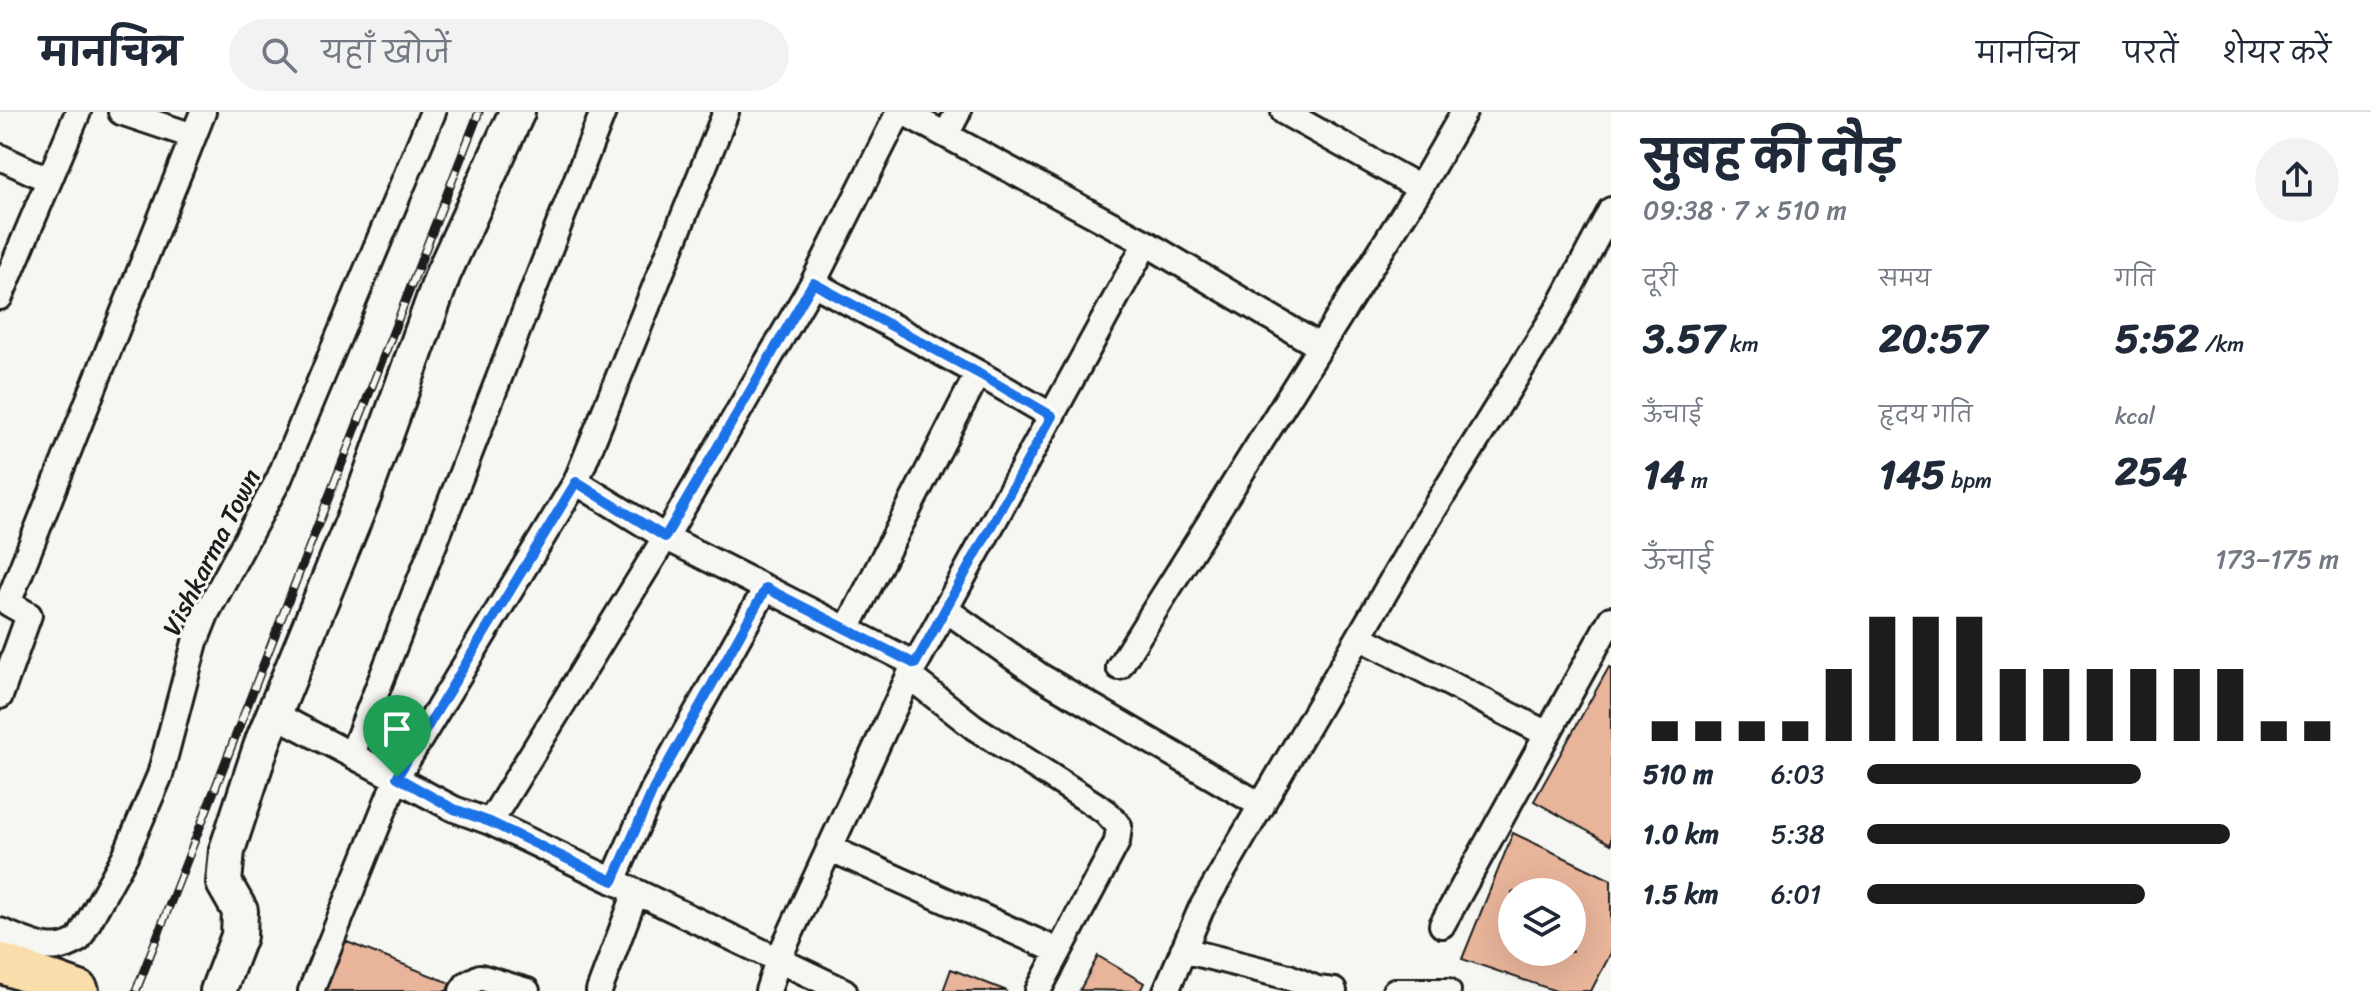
<!DOCTYPE html>
<html lang="hi">
<meta charset="utf-8">
<style>
:root{--surface:#fff;--page:#f2f2f3;--text:#1f2937;--muted:#747a83;--line:#e0e1e3;--accent:#1c1c1c}
body{margin:0;font-family:Sriracha,"Playpen Sans Deva",sans-serif;background:var(--page);color:var(--text);height:100vh;display:flex;flex-direction:column;font-size:30px;white-space:nowrap}
*{box-sizing:border-box;margin:0}
p{font-size:26px;color:var(--muted)}
.icon{flex:none;width:44px;height:44px;fill:none;stroke:currentColor;stroke-width:2;stroke-linecap:round;stroke-linejoin:round}
.map{position:relative;flex:1;overflow:hidden}
.drawer{display:flex;flex-direction:column;background:var(--surface);width:760px}
.drawer>*{flex:none}
.buttons{position:absolute;left:1498px;top:766px;display:grid;gap:16px}
.buttons a{display:grid;place-items:center;width:88px;height:88px;border-radius:50%;background:var(--surface);box-shadow:0 8px 32px #0002;font-size:40px}
.pin{position:absolute;display:grid;place-items:center;width:68px;height:68px;color:#fff;margin:-82px -34px;border-radius:50% 50% 50% 0;rotate:-45deg;box-shadow:0 0 8px #0007}
.pin .icon{rotate:45deg}
.round{display:grid;place-items:center;flex:none;width:84px;height:84px;border-radius:42px;background:var(--page)}
.summary{display:flex;align-items:center;justify-content:space-between;height:136px;padding:0 32px}
h1{font-size:44px;font-weight:700;line-height:60px}
.figures{display:grid;grid-template-columns:repeat(3,1fr);gap:12px;height:136px;padding:8px 32px}
.figures div{display:grid;align-content:center}
.figures b{font-size:40px;font-weight:700}
.figures small{font-size:22px;font-weight:400}
.figures p{font-size:22px}
.chart{height:224px;padding:16px 32px}
.chart p{display:flex;justify-content:space-between}
.chart svg{width:100%;height:144px;margin-top:8px;stroke:var(--accent);stroke-width:6}
ul{padding:0 32px;list-style:none;font-size:26px}
li{display:grid;grid-template-columns:128px 96px 1fr;align-items:center;height:60px}
li i{height:20px;border-radius:10px;background:var(--accent)}
header{display:flex;align-items:center;gap:48px;box-sizing:border-box;height:112px;padding:0 40px;background:var(--surface);border-bottom:2px solid var(--line)}
header strong{font-size:38px}
nav{display:flex;gap:44px;margin-inline-start:auto;font-size:28px}
.search{width:560px;height:72px;background:var(--page);display:flex;align-items:center;gap:20px;box-sizing:border-box;padding:0 28px;border-radius:44px;color:var(--muted);font-size:30px}
main{display:flex;flex:1;min-height:0}
.map>svg:first-child{display:block}
.building{fill:#e8b49a;stroke:#1c1c1c;stroke-width:2;fill-rule:evenodd}
.lines{fill:none;stroke-linecap:round;stroke-linejoin:round}
.street-casing{stroke:#1c1c1c;stroke-width:30}
.secondary-casing{stroke:#1c1c1c;stroke-width:40}
.primary-casing{stroke:#1c1c1c;stroke-width:44}
.street{stroke:#f6f6f2;stroke-width:24}
.secondary{stroke:#f6f6f2;stroke-width:34}
.primary{stroke:#f9ddab;stroke-width:38}
.rail-casing{stroke:#1c1c1c;stroke-width:9}
.rail{stroke:#f6f6f2;stroke-width:6;stroke-dasharray:18;stroke-linecap:butt}
.route-casing{stroke:#fff;stroke-width:16}
.route{stroke:#1a73e8;stroke-width:10}
.labels{text-anchor:middle;dominant-baseline:central;stroke-width:6;stroke-linejoin:round;paint-order:stroke}
.street-label{font-size:26px;fill:#1c1c1c;stroke:#f6f6f2}
</style>
<header>
<strong>मानचित्र</strong>
<div class="search"><svg class="icon" aria-label="search" viewBox="0 0 24 24"><circle cx="10" cy="10" r="6"/><path d="M15 15l6 6"/></svg>यहाँ खोजें</div>
<nav><a>मानचित्र</a><a>परतें</a><a>शेयर करें</a></nav>
</header>
<main>
<div class="map">
<svg width="1611" height="879" viewBox="0 0 1611 879">
<rect width="100%" height="100%" fill="#f6f6f2"/>
<filter id="ink" filterUnits="userSpaceOnUse"><feTurbulence type="fractalNoise" baseFrequency=".0125" numOctaves="2"/><feDisplacementMap in="SourceGraphic" scale="16" xChannelSelector="R" yChannelSelector="G"/><feConvolveMatrix kernelMatrix="1 2 1 2 8 2 1 2 1" color-interpolation-filters="sRGB"/></filter>
<g filter="url(#ink)">
<path class="building" d="M1609 555 1611 556V732L1534 689Z
M1513 721 1611 768V841L1591 879H1556L1462 847ZM1512 780H1572V840H1512Z
M337 826 450 871 447 879H316Z
M1098 844 1144 871 1140 879 1080 878Z
M951 857 1007 879H943Z"/>
<g class="lines">
<defs>
<path id="street" d="M121 0 193 24
M903 0 1146 131 1319 234
M1284 0 1420 76
M946 23 958 0
M0 45 49 68
M813 171 978 261 1052 304
M0 185 78 0
M576 370 665 425 915 552
M945 497 1040 564 1262 694
M847 517 978 261
M1360 525 1547 622
M1119 555 1420 76 1464 0
M909 564 974 615 1105 699 1119 714 1117 730 1038 879
M0 584 29 503 8 491 203 0
M274 602 454 697 490 710 844 879
M352 642 603 0
M490 710 668 421 813 171 899 0
M829 736 1058 839
M613 769 653 678 766 476
M1442 813 1611 507
M0 819C27 829 54 846 79 827L125 744 160 663 195 530 207 500 279 367 433 0
M1183 838 1289 865 1317 877 1334 879
M311 879 397 665 576 370 726 0
M462 879 467 872 480 865 527 879
M599 879 636 780
M768 879 778 848 909 564 1146 131
M1166 879 1201 797 1426 410 1560 194 1611 98
M1395 879H1448"/>
<path id="secondary" d="M218 879 239 824 240 799 224 771 227 738 263 629 363 385 443 162 517 0"/>
<path id="primary" d="M0 851 79 879"/>
</defs>
<use href="#street" class="street-casing"/>
<use href="#secondary" class="secondary-casing"/>
<use href="#primary" class="primary-casing"/>
<use href="#street" class="street"/>
<use href="#secondary" class="secondary"/>
<use href="#primary" class="primary"/>
<defs>
<path id="rail" d="M136 879 479 0"/>
</defs>
<use href="#rail" class="rail-casing"/>
<use href="#rail" class="rail"/>
</g>
</g>
<g class="lines" filter="url(#ink)">
<defs>
<path id="route" d="M813 171 978 261 1052 304 915 552 766 476 653 678 613 769 490 710 454 697 397 665 576 370 665 425Z"/>
</defs>
<use href="#route" class="route-casing"/>
<use href="#route" class="route"/>
</g>
<g class="labels">
<g class="street-label">
<text transform="translate(211 440) rotate(-63)">Vishkarma Town</text>
</g>
</g>
</svg>
<div class="buttons">
<a><svg class="icon" aria-label="layers" viewBox="0 0 24 24"><path d="M12 4l9 5-9 5-9-5zM3 14l9 5 9-5"/></svg></a>
</div>
<div class="pin" style="left:397px;top:665px;background:#1e9e55"><svg class="icon" aria-label="arrive" viewBox="0 0 24 24"><path d="M6 21V4h12l-3 4 3 4H6"/></svg></div>
</div>
<section class="drawer">
<div class="summary"><div><h1>सुबह की दौड़</h1><p>09:38 · 7 × 510 m</p></div><a class="round"><svg class="icon" aria-label="share" viewBox="0 0 24 24"><path d="M12 15V3M7 8l5-5 5 5M5 13v7h14v-7"/></svg></a></div>
<div class="figures">
<div><p>दूरी</p><b>3.57<small> km</small></b></div>
<div><p>समय</p><b>20:57</b></div>
<div><p>गति</p><b>5:52<small> /km</small></b></div>
</div>
<div class="figures">
<div><p>ऊँचाई</p><b>14<small> m</small></b></div>
<div><p>हृदय गति</p><b>145<small> bpm</small></b></div>
<div><p>kcal</p><b>254</b></div>
</div>
<div class="chart"><p><span>ऊँचाई</span>173–175 m</p>
<svg viewBox="0 0 160 44" preserveAspectRatio="none"><path d="M5 44V38M15 44V38M25 44V38M35 44V38M45 44V22M55 44V6M65 44V6M75 44V6M85 44V22M95 44V22M105 44V22M115 44V22M125 44V22M135 44V22M145 44V38M155 44V38"/></svg>
</div>
<ul>
<li><b>510 m</b>6:03<i style="width:58%"></i></li>
<li><b>1.0 km</b>5:38<i style="width:77%"></i></li>
<li><b>1.5 km</b>6:01<i style="width:59%"></i></li>
</ul>
</section>
</main>
